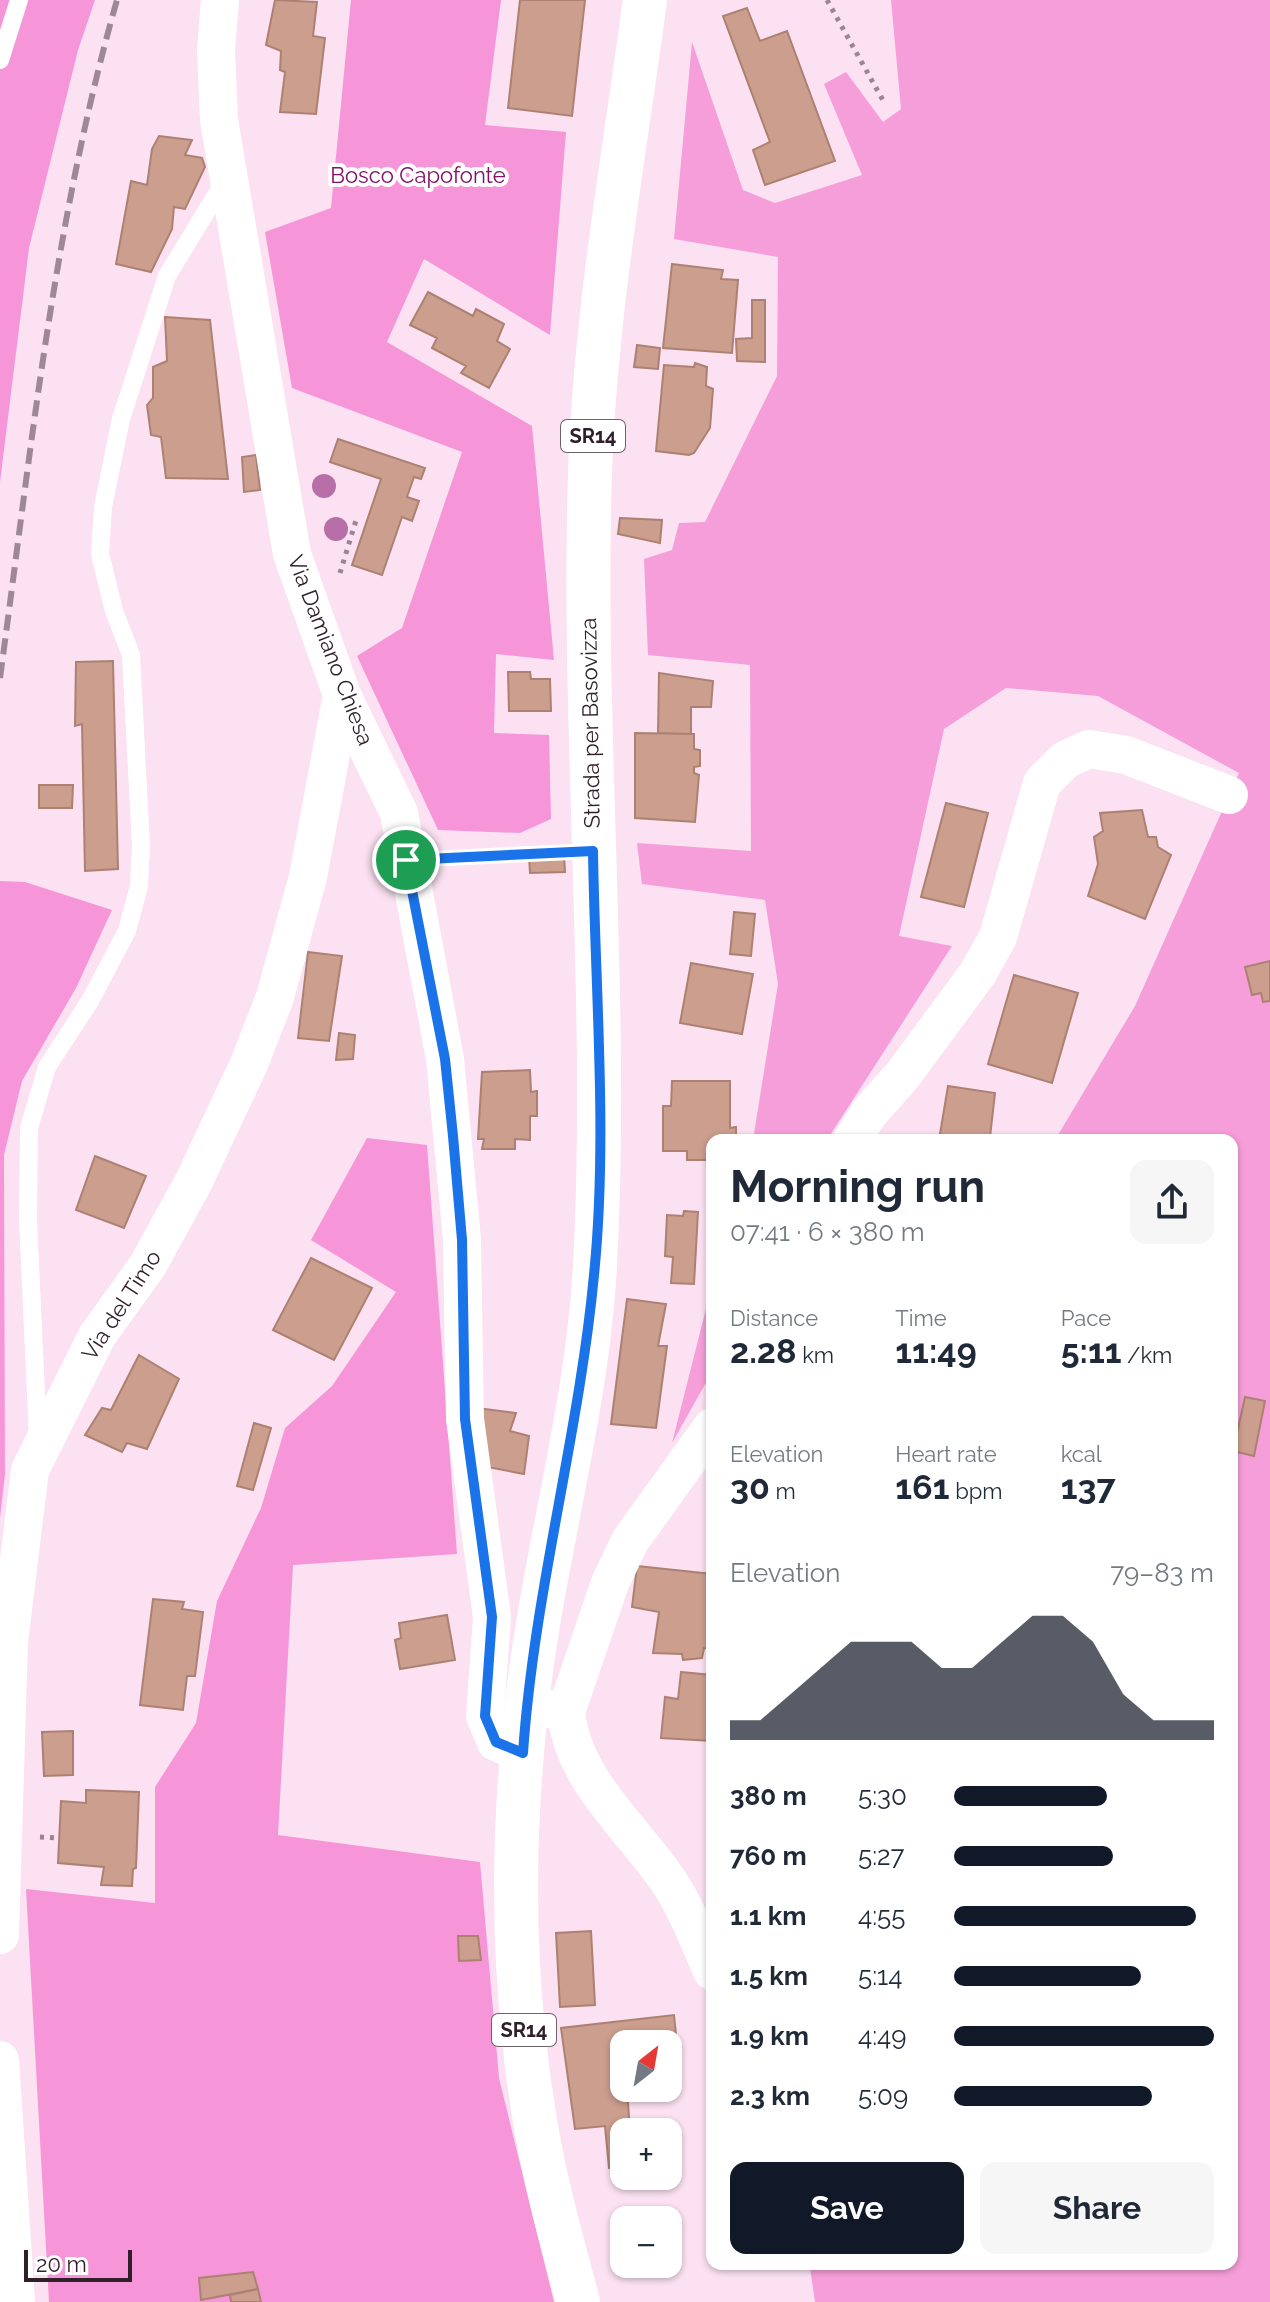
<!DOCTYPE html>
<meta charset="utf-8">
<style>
:root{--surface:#fff;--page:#f6f6f7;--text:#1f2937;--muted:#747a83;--accent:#111827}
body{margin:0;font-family:Raleway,sans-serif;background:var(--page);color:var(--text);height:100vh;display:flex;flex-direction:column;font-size:30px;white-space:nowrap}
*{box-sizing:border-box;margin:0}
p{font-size:26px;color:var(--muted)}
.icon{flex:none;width:44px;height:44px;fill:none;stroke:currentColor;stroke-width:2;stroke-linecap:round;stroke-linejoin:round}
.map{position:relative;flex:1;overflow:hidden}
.side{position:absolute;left:706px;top:1134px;width:532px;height:1136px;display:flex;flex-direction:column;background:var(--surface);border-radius:16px;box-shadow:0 2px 6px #0004}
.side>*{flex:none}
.needle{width:52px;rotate:31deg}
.tools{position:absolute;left:610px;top:2030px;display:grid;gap:16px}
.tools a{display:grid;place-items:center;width:72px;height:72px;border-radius:16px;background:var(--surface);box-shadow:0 2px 6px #0004;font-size:40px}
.scale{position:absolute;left:24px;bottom:20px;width:108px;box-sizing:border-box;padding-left:8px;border:4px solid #2f1f29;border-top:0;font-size:22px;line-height:28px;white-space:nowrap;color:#2f1f29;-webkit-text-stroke:6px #fff;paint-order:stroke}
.pin{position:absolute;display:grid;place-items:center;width:68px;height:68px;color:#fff;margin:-34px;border:4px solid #fff;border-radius:50%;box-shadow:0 2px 8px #0007}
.round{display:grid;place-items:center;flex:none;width:84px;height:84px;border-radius:16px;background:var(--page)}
.overview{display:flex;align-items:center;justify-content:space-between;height:136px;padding:0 24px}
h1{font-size:44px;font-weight:700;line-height:60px}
.stats{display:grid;grid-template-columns:repeat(3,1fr);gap:12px;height:136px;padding:8px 24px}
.stats div{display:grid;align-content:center}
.stats b{font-size:34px;font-weight:700}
.stats small{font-size:22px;font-weight:400}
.stats p{font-size:22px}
.chart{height:224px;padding:16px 24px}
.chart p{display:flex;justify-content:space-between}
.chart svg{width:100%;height:144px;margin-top:8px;fill:var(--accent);opacity:.7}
.button{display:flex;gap:16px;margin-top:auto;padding:16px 24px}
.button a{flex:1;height:92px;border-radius:16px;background:var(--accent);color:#fff;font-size:32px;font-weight:700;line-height:92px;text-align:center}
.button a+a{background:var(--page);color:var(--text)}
ul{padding:0 24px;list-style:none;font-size:26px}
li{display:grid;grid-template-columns:128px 96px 1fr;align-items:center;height:60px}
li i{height:20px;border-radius:10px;background:var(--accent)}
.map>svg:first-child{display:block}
.green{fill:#f59ed9}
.forest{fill:#f696d8}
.building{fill:#cb9e8e;stroke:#ad8172;stroke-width:2}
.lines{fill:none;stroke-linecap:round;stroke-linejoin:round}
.path{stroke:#9a8593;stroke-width:5;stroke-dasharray:4 6;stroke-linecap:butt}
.service{stroke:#fff;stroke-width:18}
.minor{stroke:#fff;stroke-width:38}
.primary{stroke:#fff;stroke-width:44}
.rail{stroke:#9e8896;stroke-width:6;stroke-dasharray:16 8;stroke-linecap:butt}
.tree{fill:#b86ea6}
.route-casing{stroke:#fff;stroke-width:16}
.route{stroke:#1a73e8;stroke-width:10}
.labels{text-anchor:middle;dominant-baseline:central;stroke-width:8;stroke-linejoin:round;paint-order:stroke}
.shield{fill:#fff;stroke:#6d6269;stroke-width:2}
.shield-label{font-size:20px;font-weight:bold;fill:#2f1f29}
.park-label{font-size:22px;fill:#810f68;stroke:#fff}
.street-label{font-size:22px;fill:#2f1f29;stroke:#fff}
</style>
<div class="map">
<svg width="1270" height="2302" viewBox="0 0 1270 2302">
<rect width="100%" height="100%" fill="#fbe1f2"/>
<path class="green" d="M891 0H1270V2302H815L810 2268 812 2264H1232V1140H1055L1135 1006 1239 773 1098 696 1006 688 944 729 899 936 952 946 827 1140H753L778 984 765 900 642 884 637 843 751 851 750 665 648 655 644 559 672 550 679 523 705 522 777 376 778 257 674 239 692 42 743 190 775 203 862 175 824 84 846 72 883 122 901 109Z
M712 1285V1372L672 1443Z"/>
<path class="forest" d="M0 0H95L78 50 29 248 0 482Z
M351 0H501L485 125 566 132 550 335 424 259 387 342 532 426 554 660 496 654 494 733 549 735 551 819 520 833 438 830 357 656 402 628 462 452 292 388 265 232 331 208Z
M0 881 25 882 112 910 76 988 22 1081 4 1155 5 1474 0 1518Z
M367 1138 427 1145 457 1554 293 1565 278 1835 480 1862 499 2078 554 2302H49L26 1889 155 1903V1787L196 1723 217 1601 261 1508 285 1428 332 1386 396 1292 311 1240Z"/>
<path class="building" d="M275 0 317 2 313 36 325 38 316 114 280 112 285 72 280 70 281 51 266 45Z
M520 0H585L572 116 508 108Z
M747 8 760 41 787 31 835 161 765 185 753 150 770 142 723 16Z
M159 136 192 140 185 155 202 158 205 167 185 209 174 207 172 229 151 272 116 264 131 181 147 185 152 149Z
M672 264 723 270 721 279 738 280 732 353 663 348Z
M428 292 473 316 476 309 504 324 497 341 510 349 489 388 461 373 466 366 432 348 437 338 410 325Z
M752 300H765V362L737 361 736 339 752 338Z
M165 317 210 320 228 479 166 478 161 437 151 435 147 405 153 398V367L167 361Z
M637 345 660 348 658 369 634 367Z
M695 363 707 367 706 386 713 389 710 428 694 453 689 455 656 451 664 365 694 367Z
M338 439 425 468 421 479 414 477 407 497 419 501 412 521 402 517 382 575 352 565 381 479 330 462Z
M256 455 260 490 244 492 242 457Z
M620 518 662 520 660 543 618 534Z
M113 661 118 869 85 871 82 724 75 726 76 662Z
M508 672H530L531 679H550L551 711H509Z
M659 673 713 681 711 707H691V734L658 733Z
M635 733 694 734V749L700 750V766L694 767V773L699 775 695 822 635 818Z
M39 785H73L72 808H39Z
M946 803 988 813 964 907 921 897Z
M1142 810 1148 837H1156L1158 847 1171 855 1145 919 1088 896 1098 864 1094 837 1103 831 1100 813Z
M564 854 565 872 530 873 529 856Z
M734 912 755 914 751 956 730 954Z
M308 952 342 956 329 1041 298 1038Z
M1270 961V1001L1263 1002 1261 993 1252 995 1245 967Z
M691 963 753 974 742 1034 680 1023Z
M1014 975 1078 993 1052 1083 988 1064Z
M339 1033 355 1035 353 1059 336 1060Z
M530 1070 531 1092 537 1091V1116H530V1140L515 1139V1149H482L484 1139H478L482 1072Z
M672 1081H730V1128L736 1127V1140H712V1160H687V1151H663V1106H671Z
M948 1086 995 1093 990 1137 1006 1140H939Z
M95 1156 146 1176 124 1228 76 1210Z
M684 1211 698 1212 694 1284 671 1283 673 1257 665 1256 667 1215 683 1216Z
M311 1258 372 1288 334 1360 273 1330Z
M627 1299 666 1304 658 1346H667L656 1428 611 1424Z
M139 1355 179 1379 147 1449 127 1443 122 1452 85 1435 102 1408 111 1410Z
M1245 1397 1265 1401 1254 1456 1233 1451Z
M477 1408 516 1413 510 1431 529 1436 524 1474 482 1466Z
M254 1423 271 1428 253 1490 237 1486Z
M637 1566 712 1574V1649L704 1648 702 1658 683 1660 682 1654 653 1653 659 1612 632 1607Z
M153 1599 184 1602 182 1609 203 1612 195 1676H187L183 1710 140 1705Z
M447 1615 455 1660 400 1669 395 1640 401 1638 399 1623Z
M681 1672 712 1675V1741L661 1738 665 1697 678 1699Z
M73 1731V1775L44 1776 42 1732Z
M86 1790 139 1792 136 1868 133 1869 132 1886 101 1885 104 1867 58 1863 61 1801 86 1803Z
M591 1931 595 2005 560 2007 556 1933Z
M458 1936H478L481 1960 459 1961Z
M674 2015 678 2054 668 2055V2044H624V2065H616L619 2081 624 2080V2088H627L630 2132H624V2167L609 2168 605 2126 575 2129 561 2028Z
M253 2272 258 2289 201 2300 199 2278Z
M258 2289 261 2302H231L230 2295Z"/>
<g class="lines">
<path class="path" d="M827 0 885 104
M340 573 357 517
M442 858 556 853
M40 1837 59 1838"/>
<path class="service" d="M0 60 19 0
M38 1439 28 1219 29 1128 47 1067 90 1001 127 931 139 886 141 846 131 655 114 611 100 554 103 507 121 419 167 276 226 179"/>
<path class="minor" d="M220 0 216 50 219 120 292 554 342 695 399 813 445 1059 462 1240 465 1419 492 1617 485 1716 496 1742 523 1753
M852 1140 869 1113 902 1076 978 973 998 937 1042 783 1065 760 1089 749 1126 755 1229 795
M526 1705 566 1712 610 1583 630 1541 712 1427
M566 1712C573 1781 632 1827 669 1882 687 1909 699 1941 712 1971
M0 1935 9 1642 30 1470 97 1336 148 1265 193 1183 249 1064 275 997 308 877 342 695
M0 2060 16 2302"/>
<path class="primary" d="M578 2302C562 2242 545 2182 535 2121 512 1983 511 1841 527 1703 543 1557 587 1413 595 1266 609 1002 582 738 590 474 595 315 624 157 645 0"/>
<path class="rail" d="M0 678C31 451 54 220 117 0"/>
</g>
<g class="tree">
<circle cx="324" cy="486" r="12"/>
<circle cx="336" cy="529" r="12"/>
</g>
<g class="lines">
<defs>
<path id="route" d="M593 851C595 990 608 1137 594 1275 579 1435 534 1592 523 1753L496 1742 485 1716 492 1617 465 1419 462 1240 453 1136 445 1059 406 860Z"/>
</defs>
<use href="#route" class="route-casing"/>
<use href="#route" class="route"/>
</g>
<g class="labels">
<g class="shield">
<rect x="561" y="420" width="64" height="32" rx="6"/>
<rect x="492" y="2014" width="64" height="32" rx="6"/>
</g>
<g class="shield-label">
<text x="593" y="436">SR14</text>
<text x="524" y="2030">SR14</text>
</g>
<g class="park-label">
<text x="418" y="175">Bosco Capofonte</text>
</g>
<g class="street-label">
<text transform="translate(331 650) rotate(69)">Via Damiano Chiesa</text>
<text transform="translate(590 723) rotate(-91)">Strada per Basovizza</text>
<text transform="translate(121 1305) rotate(-57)">Via del Timo</text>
</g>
</g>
</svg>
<div class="tools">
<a><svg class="needle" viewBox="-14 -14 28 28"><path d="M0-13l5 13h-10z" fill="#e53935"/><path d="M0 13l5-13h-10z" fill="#747a83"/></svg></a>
<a>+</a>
<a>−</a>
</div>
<div class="scale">20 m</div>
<div class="pin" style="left:406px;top:860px;background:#1e9e55"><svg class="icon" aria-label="arrive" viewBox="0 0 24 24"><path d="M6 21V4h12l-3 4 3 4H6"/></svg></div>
<section class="side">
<div class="overview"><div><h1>Morning run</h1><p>07:41 · 6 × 380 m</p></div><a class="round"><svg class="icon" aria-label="share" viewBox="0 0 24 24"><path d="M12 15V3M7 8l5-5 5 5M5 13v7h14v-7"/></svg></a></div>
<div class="stats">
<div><p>Distance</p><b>2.28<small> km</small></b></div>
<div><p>Time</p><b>11:49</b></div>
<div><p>Pace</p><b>5:11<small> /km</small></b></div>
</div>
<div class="stats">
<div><p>Elevation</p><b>30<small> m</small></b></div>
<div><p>Heart rate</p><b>161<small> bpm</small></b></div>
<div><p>kcal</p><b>137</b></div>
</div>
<div class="chart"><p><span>Elevation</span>79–83 m</p>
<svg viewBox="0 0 160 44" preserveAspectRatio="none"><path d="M0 44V38L10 38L20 30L30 22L40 14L50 14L60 14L70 22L80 22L90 14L100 6L110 6L120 14L130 30L140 38L150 38L160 38V44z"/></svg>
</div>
<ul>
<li><b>380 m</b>5:30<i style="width:59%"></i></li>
<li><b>760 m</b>5:27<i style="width:61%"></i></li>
<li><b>1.1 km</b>4:55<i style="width:93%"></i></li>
<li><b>1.5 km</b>5:14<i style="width:72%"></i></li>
<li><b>1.9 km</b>4:49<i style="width:100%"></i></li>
<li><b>2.3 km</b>5:09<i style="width:76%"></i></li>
</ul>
<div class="button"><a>Save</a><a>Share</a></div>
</section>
</div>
